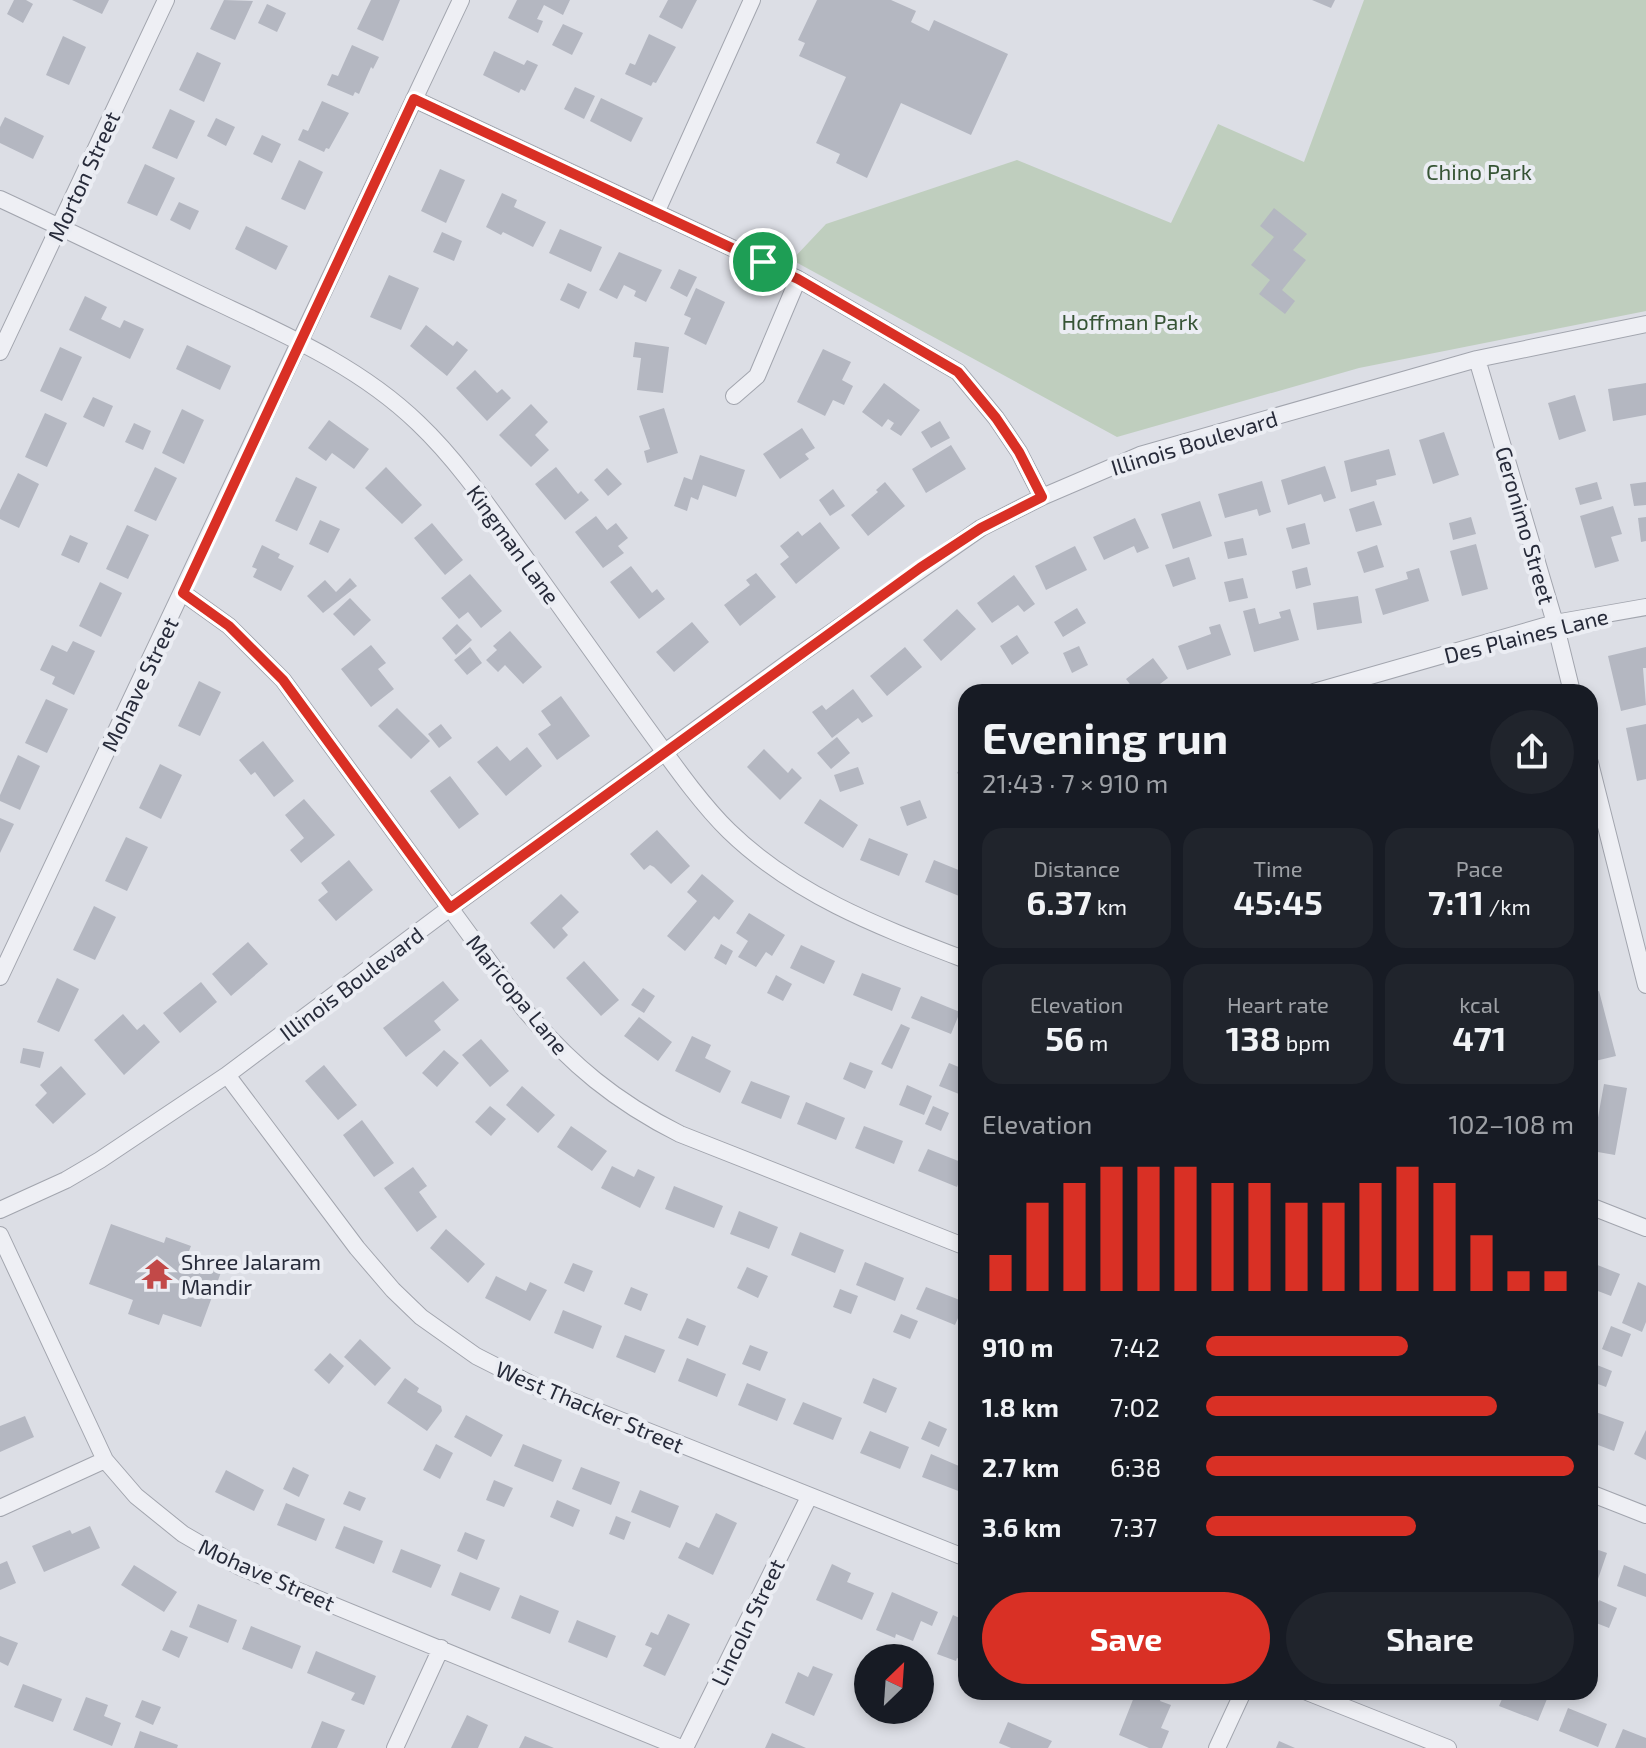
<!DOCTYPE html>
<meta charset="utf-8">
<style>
:root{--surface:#171b24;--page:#20242c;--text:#f1f3f6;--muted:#9ea1a6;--accent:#d93025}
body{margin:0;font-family:"Exo 2",sans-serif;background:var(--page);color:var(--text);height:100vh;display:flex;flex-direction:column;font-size:30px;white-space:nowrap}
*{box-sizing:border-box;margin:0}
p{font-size:26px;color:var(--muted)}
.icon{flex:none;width:44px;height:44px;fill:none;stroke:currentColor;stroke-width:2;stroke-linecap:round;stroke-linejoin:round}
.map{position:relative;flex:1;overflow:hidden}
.sheet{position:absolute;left:958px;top:684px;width:640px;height:1016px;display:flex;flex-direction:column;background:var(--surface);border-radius:24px;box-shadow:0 4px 12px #0003}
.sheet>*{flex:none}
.needle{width:52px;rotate:25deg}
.tools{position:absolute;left:854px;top:1644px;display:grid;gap:16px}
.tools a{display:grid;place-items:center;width:80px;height:80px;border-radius:50%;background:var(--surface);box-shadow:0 4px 12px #0003;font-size:40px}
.pin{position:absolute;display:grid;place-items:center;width:68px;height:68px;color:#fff;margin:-34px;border:4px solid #fff;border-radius:50%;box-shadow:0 2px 8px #0007}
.round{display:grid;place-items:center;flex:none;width:84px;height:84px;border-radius:42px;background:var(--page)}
.headline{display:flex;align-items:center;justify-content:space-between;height:136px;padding:0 24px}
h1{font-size:44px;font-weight:700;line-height:60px}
.metrics{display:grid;grid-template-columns:repeat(3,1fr);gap:12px;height:136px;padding:8px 24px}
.metrics div{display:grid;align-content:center;border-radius:20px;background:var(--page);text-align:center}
.metrics b{font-size:34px;font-weight:700}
.metrics small{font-size:22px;font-weight:400}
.metrics p{font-size:22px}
.chart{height:224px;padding:16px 24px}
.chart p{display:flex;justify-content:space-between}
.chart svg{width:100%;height:144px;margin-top:8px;stroke:var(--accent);stroke-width:6}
.action{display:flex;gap:16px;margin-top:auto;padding:16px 24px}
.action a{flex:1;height:92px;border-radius:48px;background:var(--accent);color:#fff;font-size:32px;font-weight:700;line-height:92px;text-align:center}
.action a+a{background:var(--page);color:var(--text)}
ul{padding:0 24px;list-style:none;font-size:26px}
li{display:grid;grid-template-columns:128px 96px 1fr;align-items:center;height:60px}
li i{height:20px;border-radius:10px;background:var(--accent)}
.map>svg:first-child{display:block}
.green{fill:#bfcebe}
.building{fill:#b4b7c1}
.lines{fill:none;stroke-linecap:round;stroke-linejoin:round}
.street-casing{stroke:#a2a5ae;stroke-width:18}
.street{stroke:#eeeff4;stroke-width:16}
.route-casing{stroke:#fff;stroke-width:16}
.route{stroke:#d93025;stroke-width:10}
.labels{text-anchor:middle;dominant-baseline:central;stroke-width:8;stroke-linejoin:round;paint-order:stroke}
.park-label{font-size:22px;fill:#365435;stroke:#ebedf3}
.street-label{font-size:22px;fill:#272b3a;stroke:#ebedf3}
.poi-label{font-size:22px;fill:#272b3a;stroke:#ebedf3;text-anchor:start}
</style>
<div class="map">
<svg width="1646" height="1748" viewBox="0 0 1646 1748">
<rect width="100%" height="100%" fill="#dcdee5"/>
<path class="green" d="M1364 0H1646V311L1359 368 1117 437 792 260 826 224 1017 160 1171 223 1218 124 1304 162Z"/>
<path class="building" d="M14 0H26L33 4 23 23 7 14Z
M72 0H109L102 14Z
M224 0 253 1 235 40 210 29Z
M371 0H400L383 41 357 29Z
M517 0H570L563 15 544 5 537 19 543 21 538 33 508 18Z
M668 0H697L682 29 659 17Z
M817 0H891L916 11 911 22 929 31 934 20 1008 54 971 135 901 103 867 178 836 163 840 154 816 143 846 77 799 56 805 43 798 40Z
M1312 0H1335L1331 8Z
M267 4 286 13 277 32 258 23Z
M563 24 583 33 572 55 552 45Z
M649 34 676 47 656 83 653 82 651 86 625 74 630 63 635 65Z
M63 36 86 47 69 85 46 75Z
M352 45 379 57 373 69 371 67 359 94 355 92 353 96 327 85 332 74 338 76Z
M494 51 524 65 527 60 538 65 525 91 521 89 519 93 483 75Z
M197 52 221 63 204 102 179 90Z
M575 87 595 96 584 119 564 109Z
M601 98 643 118 631 142 590 121Z
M322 101 349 113 329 149 326 148 324 152 298 140 303 129 308 131Z
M170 109 195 121 177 159 152 148Z
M5 117 44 136 33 159 0 143V127Z
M216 118 235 127 226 146 207 136Z
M262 135 281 144 272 163 253 154Z
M299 160 323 172 305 210 281 199Z
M145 164 175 178 157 216 127 203Z
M440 169 465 180 446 223 421 211Z
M502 193 517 200 514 207 546 222 533 247 503 232 501 235 486 227Z
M179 202 199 211 190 230 170 220Z
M1274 208 1307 234 1293 250 1306 260 1282 290 1295 301 1285 314 1259 294 1270 280 1251 265 1274 237 1260 226Z
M246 226 288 246 276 270 235 249Z
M560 229 602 247 591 272 549 253Z
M442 232 462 241 454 261 433 252Z
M619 252 662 270 646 302 634 296 636 291 624 285 617 299 599 290Z
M679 269 697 277 687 297 670 288Z
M389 275 419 288 401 330 370 317Z
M568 283 587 292 579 309 560 300Z
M696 288 725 302 706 345 684 334 691 318 684 315Z
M85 296 107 307 101 319 120 328 124 320 144 329 130 359 69 330Z
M426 325 453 346 457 341 468 350 447 376 410 346Z
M635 342 669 347 663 393 637 390 641 358 633 357Z
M187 345 231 366 220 390 176 369Z
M60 347 82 357 62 401 40 391Z
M823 349 851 362 842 380 853 386 844 405 833 400 825 416 797 402Z
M475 370 497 393 502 389 511 398 487 421 456 388Z
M884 383 920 410 901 436 890 429 894 423 888 419 882 427 862 412Z
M1646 383V415L1613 421 1608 389Z
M1575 395 1586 431 1559 440 1548 403Z
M93 397 113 406 104 427 83 417Z
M531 404 548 422 535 435 549 450 531 467 499 435Z
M664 408 678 453 647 463 644 451 650 449 639 416Z
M182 409 204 420 184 464 162 453Z
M45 413 67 423 47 467 25 457Z
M329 420 369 449 354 469 332 453 326 461 308 448Z
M940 421 950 438 931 448 921 432Z
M134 423 151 431 143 450 125 442Z
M802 428 815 448 805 454 809 459 780 479 763 454Z
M1444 432 1459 475 1433 484 1419 440Z
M951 445 966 469 926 493 912 469Z
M1389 449 1396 475 1376 480 1377 485 1351 492 1344 461Z
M700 455 745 470 736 497 703 485 698 500 691 497 687 511 674 506 684 477 692 480Z
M1325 466 1336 498 1324 502 1321 494 1288 505 1281 480Z
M155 467 177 478 156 521 134 511Z
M386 467 422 505 402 524 365 488Z
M556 467 578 494 581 491 589 500 565 520 535 484Z
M607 468 622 484 608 496 594 480Z
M18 473 39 484 19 528 0 519V510Z
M296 477 317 487 297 531 275 521Z
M1262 481 1271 512 1259 516 1257 509 1225 518 1218 494Z
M885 482 905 506 868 536 851 515 878 492 876 490Z
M1597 482 1602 499 1580 505 1575 488Z
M1646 482V505L1634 506 1630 484Z
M833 489 845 506 830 516 819 500Z
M1200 501 1212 536 1173 549 1161 514Z
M1374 501 1382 525 1356 532 1349 509Z
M1613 506 1622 534 1611 537 1619 561 1595 568 1580 516Z
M596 516 607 530 616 523 628 538 618 546 624 553 603 568 575 532Z
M1471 517 1476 534 1453 540 1449 523Z
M1646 517V541L1641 542 1638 518Z
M1135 518 1149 548 1137 553 1134 546 1104 560 1093 537Z
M320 520 340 529 328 553 309 544Z
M820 522 840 548 796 584 780 564 789 557 780 546 798 531 802 536Z
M432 523 463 560 445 575 414 538Z
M1305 523 1310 544 1292 549 1286 528Z
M127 525 149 535 128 579 106 569Z
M70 535 88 543 79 563 61 555Z
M1243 538 1247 555 1228 559 1224 542Z
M1476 544 1488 589 1462 596 1450 551Z
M262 545 280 554 278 558 294 566 281 591 253 577 257 569 252 567Z
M1377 545 1384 567 1364 573 1357 552Z
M1075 546 1087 570 1046 590 1035 566Z
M1189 557 1196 579 1173 587 1165 565Z
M631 566 652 593 657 589 665 599 639 619 610 582Z
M1307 567 1311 585 1296 589 1292 571Z
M1419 568 1429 601 1383 615 1375 589 1408 579 1406 572Z
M756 573 776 597 740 626 724 605 750 585 746 580Z
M470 574 502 611 481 628 468 612 459 619 441 598Z
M1014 575 1035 604 1024 612 1018 605 992 623 977 603Z
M350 578 357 586 323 613 307 596 325 580 336 592Z
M1243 578 1248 598 1229 602 1224 582Z
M100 582 122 593 101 637 79 626Z
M1358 596 1362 623 1317 630 1313 603Z
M350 598 371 620 354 636 333 614Z
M1077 608 1086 623 1063 637 1054 622Z
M1255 608 1259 624 1281 618 1279 612 1290 609 1299 640 1254 652 1243 611Z
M957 609 976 629 941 661 923 640Z
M692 622 709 642 674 672 656 652Z
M457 624 472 640 456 655 442 638Z
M1220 624 1231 655 1187 670 1178 646 1211 634 1209 627Z
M510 631 542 667 523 684 505 665 498 672 486 660 497 650 493 646Z
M1017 635 1029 653 1012 665 1000 646Z
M73 641 95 651 74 695 52 684 55 677 40 670 52 645 67 652Z
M371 645 386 663 378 669 394 689 371 707 341 669Z
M1079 646 1088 665 1072 673 1063 653Z
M470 647 482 663 467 675 454 660Z
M905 647 922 667 887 696 870 676Z
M1646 647V668H1643L1646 705 1621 711 1608 656Z
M1153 658 1168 678 1149 692H1136L1126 679Z
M199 681 221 692 200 736 178 726Z
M1518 686 1519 692H1494V691Z
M853 689 873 716 862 723 858 718 832 738 812 712 822 705 826 710Z
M561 696 590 736 557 760 538 734 551 725 541 711Z
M46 699 68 709 47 753 25 743Z
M397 708 430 741 411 759 378 726Z
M441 724 452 738 439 748 428 734Z
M1646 724V779L1637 781 1626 728Z
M837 737 850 753 831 769 817 753Z
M263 741 294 781 274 797 255 772 251 775 239 760Z
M497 746 510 761 527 747 542 766 506 796 477 762Z
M764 749 788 773 792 768 802 778 780 800 747 767Z
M18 755 40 766 20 810 0 801V795Z
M966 760V779L957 773Z
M160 764 182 775 161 819 139 808Z
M858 767 864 784 840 792 834 775Z
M450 776 479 814 459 829 430 791Z
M304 799 335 835 301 863 290 850 304 838 285 815Z
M820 799 858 825 843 848 804 823Z
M920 800 927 818 907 826 900 807Z
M0 818 14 824 0 853Z
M657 830 690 866 671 884 654 867 650 865 644 870 630 854Z
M126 837 148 847 127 891 105 881Z
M869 838 908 854 899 876 860 860Z
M349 860 373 890 336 921 318 900 328 892 321 883Z
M934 860 966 873 964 898 925 882Z
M702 874 734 901 719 920 714 916 685 951 667 936 697 901 687 892Z
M561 894 579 912 562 928 568 935 554 949 530 923Z
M94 906 116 917 95 960 73 950Z
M749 913 785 935 772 956 766 952 756 967 738 957 748 941 736 933Z
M248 942 268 964 231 996 212 974Z
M721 944 733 951 726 965 714 958Z
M801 945 835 961 824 984 790 968Z
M584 961 619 1000 601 1016 566 978Z
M1590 961 1597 979 1590 981Z
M862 973 901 988 892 1011 853 995Z
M776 975 792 984 783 1001 767 993Z
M57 978 79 989 59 1032 37 1022Z
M443 981 459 1000 434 1021 441 1030 406 1057 383 1028Z
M201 982 217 1002 180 1033 163 1013Z
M643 988 655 996 644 1013 631 1005Z
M1599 991 1616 1056 1591 1062 1590 994Z
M921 996 960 1012 951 1034 911 1018Z
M123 1014 137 1030 144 1024 160 1042 124 1075 94 1040Z
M639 1017 672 1042 658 1061 624 1036Z
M901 1024 910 1028 892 1069 881 1064Z
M692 1036 711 1045 705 1058 731 1071 720 1093 675 1071Z
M481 1039 509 1071 490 1087 462 1055Z
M23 1048 44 1052 40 1068 20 1063Z
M444 1050 459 1063 437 1087 422 1073Z
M850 1062 873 1071 865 1089 843 1079Z
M949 1063 966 1070V1078L959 1094 939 1086Z
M324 1065 357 1105 338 1120 305 1081Z
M61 1066 86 1094 53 1124 35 1105 47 1093 40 1085Z
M751 1081 790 1096 781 1119 741 1103Z
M1604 1084 1627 1088 1615 1155 1592 1151Z
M907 1085 932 1096 924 1115 899 1105Z
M522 1086 555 1115 538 1133 506 1105Z
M806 1102 845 1118 836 1140 797 1124Z
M490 1106 506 1119 491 1136 475 1122Z
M933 1106 949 1113 941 1131 925 1124Z
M362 1120 394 1163 374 1177 343 1135Z
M571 1126 607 1151 592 1171 557 1147Z
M864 1126 903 1141 894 1164 855 1148Z
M928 1149 966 1164 957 1187 918 1171Z
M612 1166 634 1177 638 1169 655 1177 640 1208 601 1188Z
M413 1167 427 1186 419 1192 437 1217 417 1232 384 1188Z
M674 1186 723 1206 714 1228 665 1209Z
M739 1211 778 1227 769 1249 730 1234Z
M111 1224 164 1243 166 1237 191 1246 189 1251 224 1264 201 1327 163 1314 159 1325 128 1314 133 1300 89 1284Z
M446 1229 485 1264 468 1283 430 1248Z
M800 1232 844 1250 835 1273 791 1255Z
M865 1262 904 1278 895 1301 856 1285Z
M1590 1262 1620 1274 1611 1296 1590 1288Z
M573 1263 593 1271 584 1292 564 1283Z
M747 1267 768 1276 758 1298 737 1288Z
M496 1276 526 1291 530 1282 547 1290 530 1321 485 1298Z
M1638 1282 1646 1286V1322L1642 1332 1622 1323Z
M631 1287 648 1294 641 1311 624 1304Z
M926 1287 965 1302 955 1325 916 1309Z
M840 1289 858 1296 851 1314 833 1307Z
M563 1310 602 1326 593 1349 554 1333Z
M901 1314 918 1321 910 1339 893 1332Z
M687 1318 706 1326 698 1346 678 1338Z
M1611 1326 1631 1334 1622 1357 1602 1349Z
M625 1335 665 1350 655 1373 616 1357Z
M360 1339 391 1368 375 1386 344 1357Z
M750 1345 768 1352 760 1371 742 1364Z
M330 1353 344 1366 329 1384 314 1370Z
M687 1358 726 1374 717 1397 678 1381Z
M1592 1363 1612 1371 1606 1387 1590 1381Z
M405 1378 419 1388 417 1392 441 1406 442 1411 427 1431 387 1403Z
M873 1378 897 1388 886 1413 863 1403Z
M747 1383 786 1399 777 1421 738 1405Z
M803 1402 842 1418 833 1440 793 1424Z
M1590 1410 1624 1422 1614 1451 1590 1442Z
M466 1415 503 1435 491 1457 454 1437Z
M25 1416 34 1437 0 1452V1426Z
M929 1421 947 1429 939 1447 921 1439Z
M1646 1430V1460L1634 1454Z
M870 1431 909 1447 900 1469 860 1453Z
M436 1444 453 1453 440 1479 423 1470Z
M523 1444 562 1460 553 1482 514 1466Z
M931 1454 966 1469V1479L961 1492 922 1477Z
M293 1467 309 1475 299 1497 283 1489Z
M581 1467 620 1482 611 1505 572 1489Z
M226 1470 264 1490 254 1511 215 1492Z
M494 1480 513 1488 504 1507 486 1500Z
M640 1490 679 1506 670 1528 631 1512Z
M349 1491 366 1498 360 1511 343 1504Z
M557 1500 580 1510 573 1527 550 1517Z
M286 1503 325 1519 316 1541 277 1525Z
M716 1513 737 1523 713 1575 678 1558 686 1542 699 1548Z
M616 1516 631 1522 624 1540 609 1534Z
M90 1526 100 1548 44 1572 32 1546 70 1530 72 1534Z
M344 1526 383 1541 374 1564 335 1548Z
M465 1532 485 1540 477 1560 457 1551Z
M1590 1547 1607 1553 1598 1579 1590 1576Z
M401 1549 441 1565 431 1588 392 1572Z
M7 1561 16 1583 0 1590V1564Z
M832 1564 851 1573 847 1582 874 1593 862 1620 816 1600Z
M134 1565 177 1592 164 1612 121 1585Z
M1624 1565 1646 1574V1597L1617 1586Z
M460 1572 500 1588 490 1611 451 1595Z
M892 1592 938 1612 932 1626 921 1621 913 1641 896 1634 895 1638 876 1630Z
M520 1595 559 1611 550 1634 511 1618Z
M1599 1600 1617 1608 1609 1628 1591 1621Z
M198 1604 237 1620 228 1643 189 1627Z
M668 1614 690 1624 665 1676 643 1666 652 1648 645 1645 651 1632 658 1635Z
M953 1615 966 1621V1662L957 1658 956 1661 937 1654Z
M577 1620 616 1636 607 1658 568 1642Z
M251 1626 301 1646 292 1669 242 1649Z
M171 1630 188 1637 179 1658 162 1650Z
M0 1636 18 1643 8 1666 0 1662Z
M316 1651 376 1676 364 1705 351 1700 355 1693 307 1673Z
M813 1666 833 1674 814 1716 785 1703 798 1672 808 1677Z
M23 1684 62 1699 53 1722 14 1707Z
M1029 1692H1052L1048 1700Z
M1136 1692 1149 1696 1153 1692 1162 1696 1160 1701 1171 1705 1161 1728 1169 1731 1162 1748H1149L1119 1735Z
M1505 1692H1529L1547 1699 1538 1721 1499 1706Z
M86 1697 108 1705 104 1716 121 1723 112 1746 73 1730Z
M142 1700 161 1707 153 1725 135 1717Z
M1568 1708 1607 1724 1598 1747 1559 1731Z
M467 1715 488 1725 478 1748H451Z
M322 1721 345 1730 337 1748H311Z
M1008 1722 1052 1741 1048 1748H1011L999 1743Z
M1623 1729 1646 1738V1748H1615Z
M140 1731 178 1745 177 1748H134Z
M772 1733 806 1748H765Z
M525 1736 554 1748H519Z
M1279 1741 1295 1748H1276Z"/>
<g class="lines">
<defs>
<path id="street" d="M414 99 798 279 958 372 996 418 1019 452 1042 497
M0 199C71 232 141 266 212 300 284 334 359 366 418 423 459 462 491 510 524 556 563 611 603 666 642 721 667 755 699 802 729 831 796 896 880 927 966 960
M656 213 752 0
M0 352 166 0
M1477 359 1555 623 1572 692
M734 396 757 376 798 279
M183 593 229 626 283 680 524 1009C570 1064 616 1102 680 1134L966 1247
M1314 692 1555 623 1646 607
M1590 763 1646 985
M0 977 461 0
M227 1075 357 1248 393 1290 421 1317 476 1356 537 1387 966 1558
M1590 1206 1646 1228
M0 1210 66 1180 100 1160 227 1075 450 908 789 662 981 528 1042 497 1140 455 1477 359 1646 324
M0 1235 105 1460 136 1496 183 1534 240 1567 681 1748
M1590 1493 1646 1515
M0 1508 105 1460
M1307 1692 1448 1748
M395 1748 441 1648
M685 1748 809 1497
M1217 1748 1243 1692"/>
</defs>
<use href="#street" class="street-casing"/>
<use href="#street" class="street"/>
</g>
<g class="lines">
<defs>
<path id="route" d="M414 99 798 279 958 372 996 418 1019 452 1042 497 981 528 920 568 450 908 283 680 229 626 183 593Z"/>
</defs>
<use href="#route" class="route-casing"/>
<use href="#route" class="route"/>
</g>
<defs>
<symbol id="temple-bare" viewBox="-9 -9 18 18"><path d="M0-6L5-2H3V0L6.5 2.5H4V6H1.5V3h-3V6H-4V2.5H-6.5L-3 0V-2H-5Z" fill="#c24948" stroke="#ebedf3" stroke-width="2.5" paint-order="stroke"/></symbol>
</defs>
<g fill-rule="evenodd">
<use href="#temple-bare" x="135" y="1252" width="44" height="44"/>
</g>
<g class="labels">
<g class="park-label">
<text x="1479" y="171">Chino Park</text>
<text x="1130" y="321">Hoffman Park</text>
</g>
<g class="street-label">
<text transform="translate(83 176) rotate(-65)">Morton Street</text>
<text transform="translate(1194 442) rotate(-17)">Illinois Boulevard</text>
<text transform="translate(1526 525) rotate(74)">Geronimo Street</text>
<text transform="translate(514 544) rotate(54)">Kingman Lane</text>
<text transform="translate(1526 635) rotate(-14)">Des Plaines Lane</text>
<text transform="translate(139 684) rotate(-64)">Mohave Street</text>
<text transform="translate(351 983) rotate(-37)">Illinois Boulevard</text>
<text transform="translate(518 994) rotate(51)">Maricopa Lane</text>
<text transform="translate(590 1406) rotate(23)">West Thacker Street</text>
<text transform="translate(267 1574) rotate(24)">Mohave Street</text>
<text transform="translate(747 1622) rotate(-64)">Lincoln Street</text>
</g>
<g class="poi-label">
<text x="181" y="1261">Shree Jalaram<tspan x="181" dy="25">Mandir</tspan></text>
</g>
</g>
</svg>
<div class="tools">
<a><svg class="needle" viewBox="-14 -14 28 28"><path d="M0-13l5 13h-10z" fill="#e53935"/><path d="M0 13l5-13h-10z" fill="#9ea1a6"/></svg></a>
</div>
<div class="pin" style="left:763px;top:262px;background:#1e9e55"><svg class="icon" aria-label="arrive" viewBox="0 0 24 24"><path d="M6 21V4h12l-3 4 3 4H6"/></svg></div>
<section class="sheet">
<div class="headline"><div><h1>Evening run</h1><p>21:43 · 7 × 910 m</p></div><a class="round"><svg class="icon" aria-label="share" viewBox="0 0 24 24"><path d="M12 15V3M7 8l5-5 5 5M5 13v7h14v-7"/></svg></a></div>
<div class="metrics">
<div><p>Distance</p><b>6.37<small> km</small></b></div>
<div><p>Time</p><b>45:45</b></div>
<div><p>Pace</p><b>7:11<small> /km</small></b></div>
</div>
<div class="metrics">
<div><p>Elevation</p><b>56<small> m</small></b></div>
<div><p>Heart rate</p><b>138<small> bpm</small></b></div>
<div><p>kcal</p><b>471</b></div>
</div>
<div class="chart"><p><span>Elevation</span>102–108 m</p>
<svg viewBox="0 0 160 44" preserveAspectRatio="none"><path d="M5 44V33M15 44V17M25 44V11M35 44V6M45 44V6M55 44V6M65 44V11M75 44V11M85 44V17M95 44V17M105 44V11M115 44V6M125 44V11M135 44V27M145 44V38M155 44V38"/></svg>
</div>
<ul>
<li><b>910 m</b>7:42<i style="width:55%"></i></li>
<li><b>1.8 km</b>7:02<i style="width:79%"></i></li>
<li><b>2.7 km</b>6:38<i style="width:100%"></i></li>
<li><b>3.6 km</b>7:37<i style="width:57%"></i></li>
</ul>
<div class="action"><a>Save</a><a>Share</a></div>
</section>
</div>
